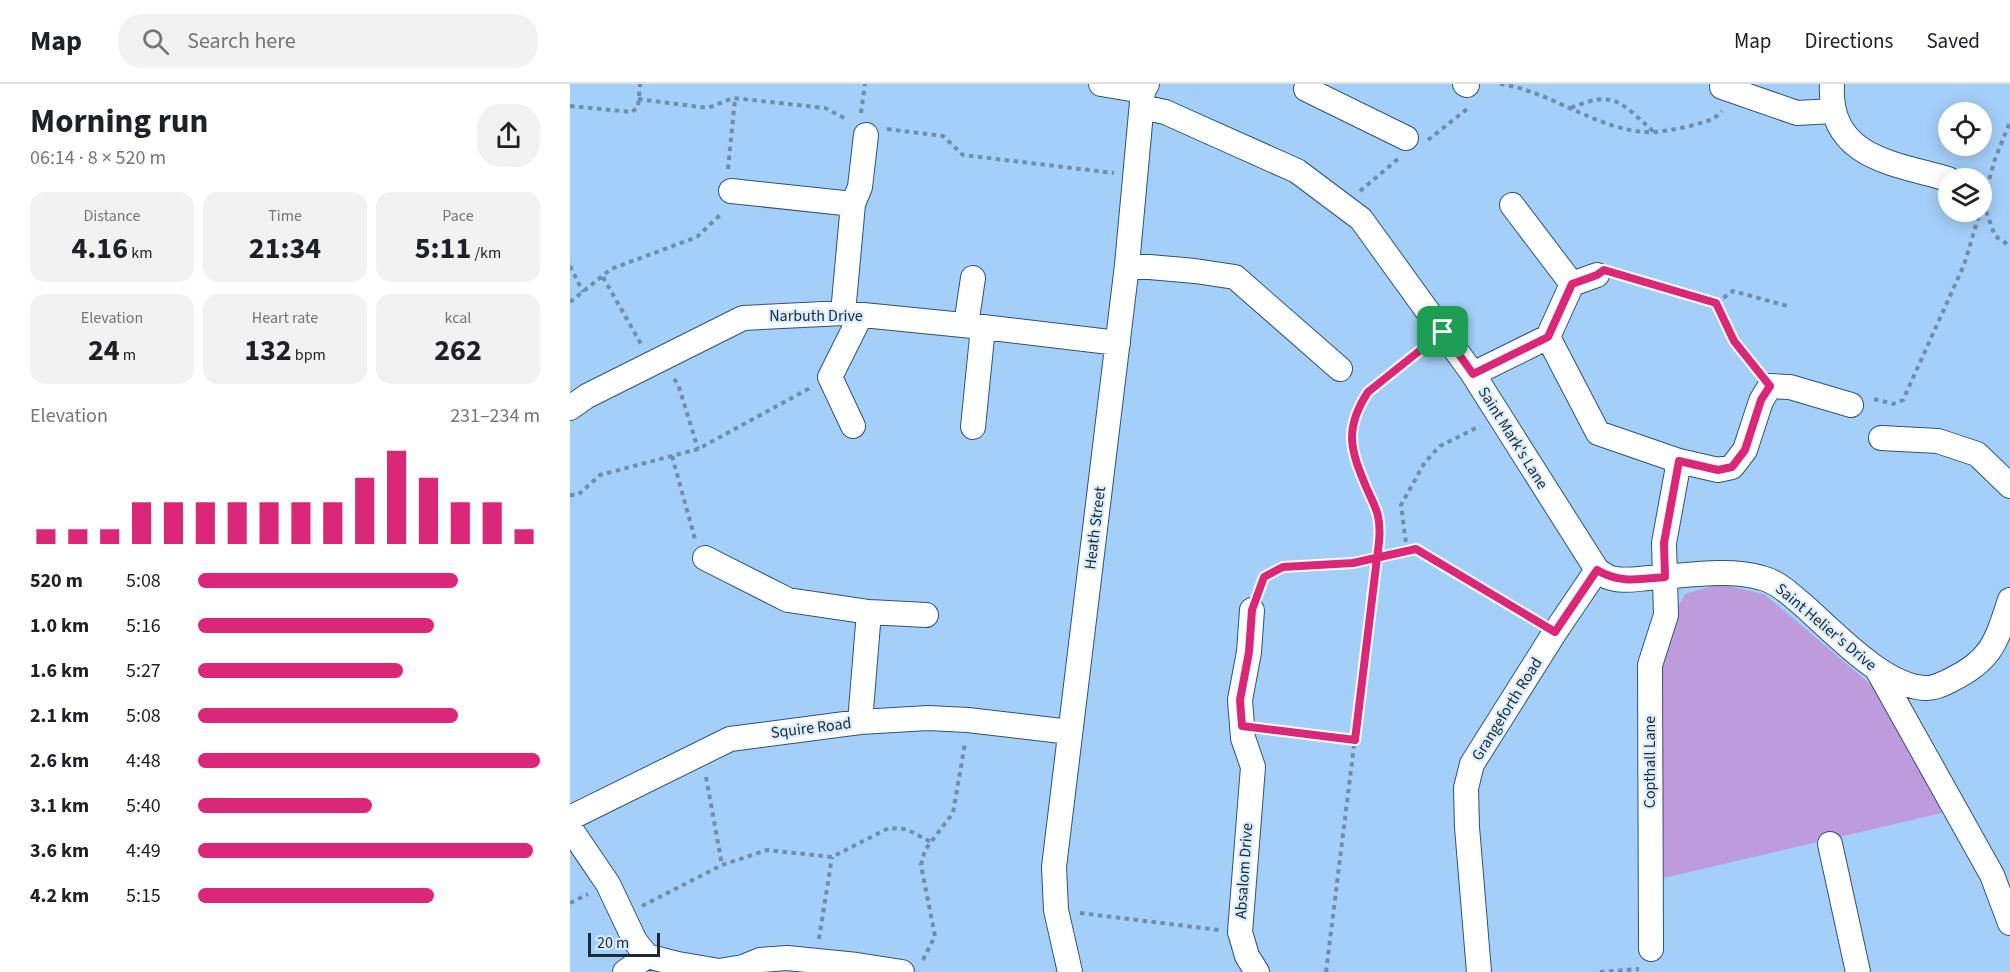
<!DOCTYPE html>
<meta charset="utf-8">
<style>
:root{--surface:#fff;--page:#f2f2f2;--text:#202124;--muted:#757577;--line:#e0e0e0;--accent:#db2777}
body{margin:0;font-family:"Source Sans 3",sans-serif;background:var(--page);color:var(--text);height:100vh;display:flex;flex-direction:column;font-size:22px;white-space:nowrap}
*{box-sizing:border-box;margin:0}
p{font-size:20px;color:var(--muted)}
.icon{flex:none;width:33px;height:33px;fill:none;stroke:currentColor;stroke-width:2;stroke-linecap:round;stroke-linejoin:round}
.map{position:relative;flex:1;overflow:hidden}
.sheet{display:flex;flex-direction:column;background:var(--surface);width:570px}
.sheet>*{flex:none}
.fabs{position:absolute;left:1368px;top:18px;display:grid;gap:12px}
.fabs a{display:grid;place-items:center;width:54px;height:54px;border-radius:50%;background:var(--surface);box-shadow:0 3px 15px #0003;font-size:30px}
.scale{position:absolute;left:18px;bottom:15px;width:72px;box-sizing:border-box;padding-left:6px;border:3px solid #192a3a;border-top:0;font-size:16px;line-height:21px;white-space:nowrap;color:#192a3a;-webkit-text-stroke:4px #dcedfe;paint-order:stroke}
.pin{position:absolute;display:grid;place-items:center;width:51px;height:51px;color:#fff;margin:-26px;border-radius:12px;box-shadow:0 3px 9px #0006}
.round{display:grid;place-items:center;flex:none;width:63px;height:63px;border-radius:24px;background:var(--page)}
.summary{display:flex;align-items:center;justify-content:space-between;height:102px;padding:0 30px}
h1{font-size:33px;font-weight:700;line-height:45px}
.metrics{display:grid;grid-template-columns:repeat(3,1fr);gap:9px;height:102px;padding:6px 30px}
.metrics div{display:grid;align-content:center;border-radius:15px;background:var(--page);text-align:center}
.metrics b{font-size:30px;font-weight:700}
.metrics small{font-size:16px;font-weight:400}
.metrics p{font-size:16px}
.chart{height:168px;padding:12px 30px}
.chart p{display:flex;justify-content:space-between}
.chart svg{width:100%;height:108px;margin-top:6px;stroke:var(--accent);stroke-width:6}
ul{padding:0 30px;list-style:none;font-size:20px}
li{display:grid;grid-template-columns:96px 72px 1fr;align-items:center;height:45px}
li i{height:15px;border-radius:8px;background:var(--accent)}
header{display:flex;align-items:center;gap:36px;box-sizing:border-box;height:84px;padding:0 30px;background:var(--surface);border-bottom:2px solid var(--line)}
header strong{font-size:28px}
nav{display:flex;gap:33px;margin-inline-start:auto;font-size:21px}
.search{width:420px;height:54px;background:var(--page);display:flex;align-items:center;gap:15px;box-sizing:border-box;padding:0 21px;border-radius:24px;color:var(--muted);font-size:22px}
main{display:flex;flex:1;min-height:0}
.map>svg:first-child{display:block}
.green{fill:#bd9bdd}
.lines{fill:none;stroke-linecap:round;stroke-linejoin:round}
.minor-casing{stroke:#2d5477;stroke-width:26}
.path{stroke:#6d8ead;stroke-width:4;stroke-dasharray:4.5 4.5;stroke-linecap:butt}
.minor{stroke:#fff;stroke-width:24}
.route-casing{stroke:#fff;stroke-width:12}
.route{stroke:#db2777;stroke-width:8}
.labels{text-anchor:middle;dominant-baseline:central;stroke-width:4.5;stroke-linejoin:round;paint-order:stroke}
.street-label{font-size:16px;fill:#192a3a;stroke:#dcedfe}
</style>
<header>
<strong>Map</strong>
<div class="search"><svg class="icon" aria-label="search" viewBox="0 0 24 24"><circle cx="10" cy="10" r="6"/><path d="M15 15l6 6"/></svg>Search here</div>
<nav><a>Map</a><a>Directions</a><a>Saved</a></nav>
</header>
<main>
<section class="sheet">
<div class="summary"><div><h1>Morning run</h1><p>06:14 · 8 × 520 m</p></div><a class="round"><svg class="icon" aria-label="share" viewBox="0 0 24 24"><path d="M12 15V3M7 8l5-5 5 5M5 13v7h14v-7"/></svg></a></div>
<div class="metrics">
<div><p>Distance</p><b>4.16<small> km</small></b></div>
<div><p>Time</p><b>21:34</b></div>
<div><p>Pace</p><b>5:11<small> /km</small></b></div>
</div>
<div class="metrics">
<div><p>Elevation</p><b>24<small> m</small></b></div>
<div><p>Heart rate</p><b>132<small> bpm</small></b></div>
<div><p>kcal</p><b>262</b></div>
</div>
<div class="chart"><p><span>Elevation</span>231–234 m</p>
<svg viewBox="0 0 160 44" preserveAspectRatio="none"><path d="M5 44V38M15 44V38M25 44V38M35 44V27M45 44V27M55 44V27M65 44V27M75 44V27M85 44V27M95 44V27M105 44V17M115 44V6M125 44V17M135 44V27M145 44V27M155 44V38"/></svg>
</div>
<ul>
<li><b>520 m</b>5:08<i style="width:76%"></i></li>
<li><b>1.0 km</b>5:16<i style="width:69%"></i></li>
<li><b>1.6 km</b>5:27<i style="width:60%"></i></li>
<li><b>2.1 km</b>5:08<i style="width:76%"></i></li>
<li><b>2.6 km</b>4:48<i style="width:100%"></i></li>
<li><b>3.1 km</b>5:40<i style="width:51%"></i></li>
<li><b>3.6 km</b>4:49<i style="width:98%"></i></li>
<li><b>4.2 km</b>5:15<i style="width:69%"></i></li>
</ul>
</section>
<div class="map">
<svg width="1440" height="888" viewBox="0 0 1440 888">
<rect width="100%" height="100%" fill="#a4cff8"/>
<path class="green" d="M1149 500 1194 510 1305 604 1380 727 1094 794 1091 582 1103 532 1115 510Z"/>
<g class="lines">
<defs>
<path id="minor" d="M531 0 573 7
M739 0 736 5 836 54
M895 0 897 1
M1262 0C1258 74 1323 79 1378 95
M1152 3 1227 29 1263 27
M572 23 595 28 727 87 791 135 903 290 1027 486C1030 488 1034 491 1038 493 1050 498 1066 495 1079 494 1115 492 1157 484 1192 494 1208 498 1221 511 1233 521 1264 548 1313 602 1355 604 1363 605 1373 600 1381 596 1422 576 1426 558 1440 516
M161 107 283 120
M942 121 1002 200 978 253 1028 349 1109 377 1148 386 1162 383 1175 366 1191 317 1200 302 1220 303 1281 321
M557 181 625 187 665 193 770 285
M1002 200 1027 191
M273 229 283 120 290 103 296 51
M396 241 403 194
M903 290 978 253
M0 324 17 312 173 234 273 229 413 243 548 259
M283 342 260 293 291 231
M403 343 413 243
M1311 354 1368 357 1407 370 1440 402
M135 474 218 516 299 528 356 531
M682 526 679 568 670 616 673 654 683 683 670 848 677 872 687 888
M1308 587 1422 791 1440 839
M290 638 299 528
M0 734 160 655 290 638 358 634 398 636 500 648
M0 744 38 800 65 857 77 872 108 880 149 887 173 883 190 876 217 874 287 881 332 888
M1260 760 1288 888
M1081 865 1080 581 1096 531 1094 459 1109 377
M55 888 77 872
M500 888 486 826 484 783 557 181 573 7 577 0
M909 888 897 743 896 704 902 680 985 548 1027 486"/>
</defs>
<use href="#minor" class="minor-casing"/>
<path class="path" d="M930 0C980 7 1024 44 1074 48 1089 49 1106 45 1120 42 1134 38 1143 37 1152 27
M68 15 138 24 163 14 255 24 278 36
M0 22 62 28 68 23 70 0
M1001 24C1045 5 1051 19 1084 48
M291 29 295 0
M317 45 373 52 393 71 544 89
M858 56 897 25
M158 85 165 15
M790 107 828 75
M1413 119 1425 152 1440 162
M1412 121 1425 75 1440 38
M0 182 13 208
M1050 191 1146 219 1164 257 1187 285
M33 193 71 260
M0 218 41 185 127 153 152 129
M1146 219 1163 207 1221 223
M104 295 108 300 128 365
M1304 315 1323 320 1333 316 1394 181 1410 128
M102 372 125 455
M0 411H8L30 391 128 365 240 304
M837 467 831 421 855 378 870 362 910 342
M690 506 695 493 713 483 783 479 846 465 965 536
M696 645 785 656
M136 693 152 781
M0 819 18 810
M72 822 152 781 197 766 262 773 319 744 336 745 361 758
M510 829 649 846
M249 855 262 773
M353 876 365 852 351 781 355 766 383 729 395 659
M756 888 810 451 808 431 787 380 780 353 789 321 798 308 856 261
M1030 888 1069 885"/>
<use href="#minor" class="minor"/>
</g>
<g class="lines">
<defs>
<path id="route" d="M873 248 798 308C773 346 781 367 797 405 801 414 806 423 808 432 811 446 809 460 807 474L785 656 672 642 670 616 679 568 682 526 694 493 713 483 783 479 846 465 985 548 1027 486C1050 500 1070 495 1095 493L1094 459 1109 377 1148 386 1162 383 1175 366 1191 316 1200 302 1164 257 1146 219 1034 186 1027 191 1002 200 978 253 903 290 873 248"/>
</defs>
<use href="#route" class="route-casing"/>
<use href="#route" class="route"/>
</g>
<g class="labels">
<g class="street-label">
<text x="246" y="232">Narbuth Drive</text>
<text transform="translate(943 354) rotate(58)">Saint Mark's Lane</text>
<text transform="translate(525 444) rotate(-83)">Heath Street</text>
<text transform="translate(1256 543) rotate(40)">Saint Helier's Drive</text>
<text transform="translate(937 625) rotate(-58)">Grangeforth Road</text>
<text transform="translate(241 644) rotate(-7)">Squire Road</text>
<text transform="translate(1080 678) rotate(-90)">Copthall Lane</text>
<text transform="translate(674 787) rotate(-86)">Absalom Drive</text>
</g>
</g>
</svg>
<div class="fabs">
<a><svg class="icon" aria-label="locate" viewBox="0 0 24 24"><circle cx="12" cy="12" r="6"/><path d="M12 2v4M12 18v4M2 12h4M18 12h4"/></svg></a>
<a><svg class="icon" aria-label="layers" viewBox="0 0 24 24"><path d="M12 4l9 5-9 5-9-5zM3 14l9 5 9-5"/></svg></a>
</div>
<div class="scale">20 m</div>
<div class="pin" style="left:873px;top:248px;background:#1e9e55"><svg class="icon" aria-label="arrive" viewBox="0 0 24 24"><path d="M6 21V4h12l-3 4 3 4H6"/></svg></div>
</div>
</main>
